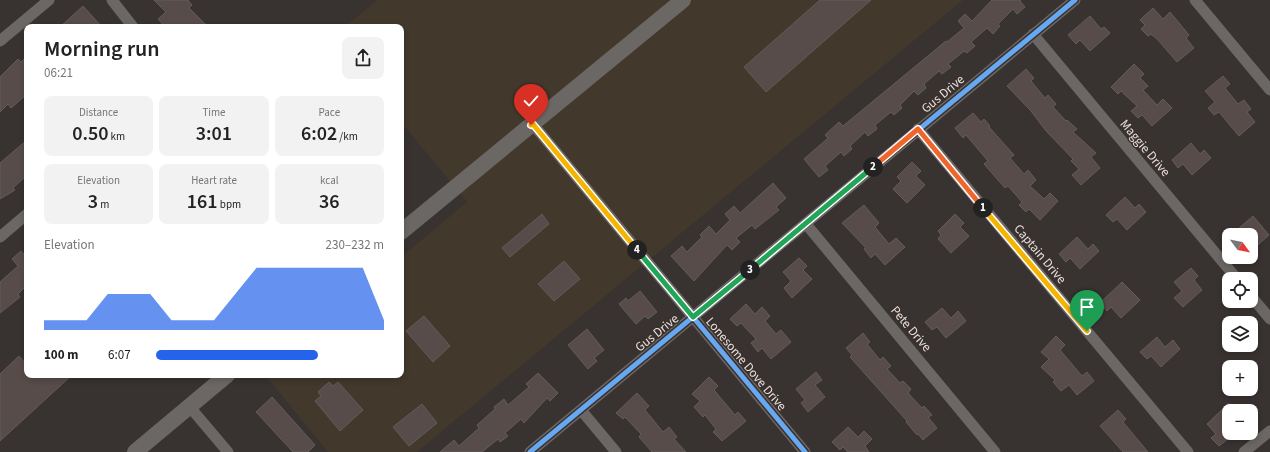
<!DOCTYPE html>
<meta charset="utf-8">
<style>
:root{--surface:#fff;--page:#f2f2f2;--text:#222;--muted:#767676;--accent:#2563eb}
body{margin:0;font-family:"Source Sans 3",sans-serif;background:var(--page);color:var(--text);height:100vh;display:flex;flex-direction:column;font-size:15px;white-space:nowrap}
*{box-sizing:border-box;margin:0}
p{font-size:13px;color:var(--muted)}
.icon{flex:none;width:22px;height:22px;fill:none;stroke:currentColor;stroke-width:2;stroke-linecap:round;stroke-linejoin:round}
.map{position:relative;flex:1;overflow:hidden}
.sheet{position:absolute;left:24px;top:24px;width:380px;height:354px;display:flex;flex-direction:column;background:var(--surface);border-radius:8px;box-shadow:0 2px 6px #0003}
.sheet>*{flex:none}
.needle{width:26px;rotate:122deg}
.controls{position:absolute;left:1222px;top:228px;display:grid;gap:8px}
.controls a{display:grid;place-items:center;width:36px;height:36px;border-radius:8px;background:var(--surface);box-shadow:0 2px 6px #0003;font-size:20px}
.pin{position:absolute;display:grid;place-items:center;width:34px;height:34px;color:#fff;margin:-41px -17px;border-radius:50% 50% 50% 0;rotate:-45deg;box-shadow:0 0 4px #0007}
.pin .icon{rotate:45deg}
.km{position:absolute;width:20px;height:20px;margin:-10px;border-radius:50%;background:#222;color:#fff;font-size:11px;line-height:20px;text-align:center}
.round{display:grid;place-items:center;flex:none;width:42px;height:42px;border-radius:8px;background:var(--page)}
.head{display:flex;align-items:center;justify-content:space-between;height:68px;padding:0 20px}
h1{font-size:22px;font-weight:600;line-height:30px}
.figures{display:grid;grid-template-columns:repeat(3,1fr);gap:6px;height:68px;padding:4px 20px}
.figures div{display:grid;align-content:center;border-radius:8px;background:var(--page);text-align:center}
.figures b{font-size:20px;font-weight:600}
.figures small{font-size:11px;font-weight:400}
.figures p{font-size:11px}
.chart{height:112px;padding:8px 20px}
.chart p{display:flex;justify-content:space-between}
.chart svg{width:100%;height:72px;margin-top:4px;fill:var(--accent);opacity:.7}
ul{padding:0 20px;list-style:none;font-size:13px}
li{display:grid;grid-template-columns:64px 48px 1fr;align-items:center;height:30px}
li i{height:10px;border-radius:5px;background:var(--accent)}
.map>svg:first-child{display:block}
.commercial{fill:#42382b}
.building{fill:#574c49;stroke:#625d5b}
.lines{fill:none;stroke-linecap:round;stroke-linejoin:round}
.minor{stroke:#6b6765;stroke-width:11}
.secondary{stroke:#6b6765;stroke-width:16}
.cycleway-casing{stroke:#3b312d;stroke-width:8}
.cycleway{stroke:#66a8f1;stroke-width:5}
.split-1-casing{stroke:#fff;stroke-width:8}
.split-2-casing{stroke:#fff;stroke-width:8}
.split-3-casing{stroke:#fff;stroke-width:8}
.split-4-casing{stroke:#fff;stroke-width:8}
.split-5-casing{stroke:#fff;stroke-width:8}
.split-1{stroke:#f5b400;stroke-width:5}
.split-2{stroke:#f0652b;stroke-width:5}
.split-3{stroke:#22a559;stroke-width:5}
.split-4{stroke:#22a559;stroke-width:5}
.split-5{stroke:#f5b400;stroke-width:5}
.labels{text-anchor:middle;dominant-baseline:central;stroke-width:3;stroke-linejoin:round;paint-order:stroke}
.street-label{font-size:13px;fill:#e7e1de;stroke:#3b312d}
</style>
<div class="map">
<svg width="1270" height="452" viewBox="0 0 1270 452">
<rect width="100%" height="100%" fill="#383230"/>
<path class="commercial" d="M377 0H963L417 452H328L265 375H401V257L467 202 401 122V27H344Z"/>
<path class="building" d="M154 0H188L192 5 189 8 208 27H165L158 19 166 12Z
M820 0H871L766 92 744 67Z
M992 0H1021L1020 1 1025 7 1017 14 1013 9 998 24 1000 26 993 34 987 28 971 42 975 46 967 53 964 51 948 64 951 67 942 74 939 71 924 84 926 88 918 95 914 91 900 105 902 108 894 115 891 112 875 125 877 129 868 136 865 132 850 146 852 149 844 156 841 152 825 166 828 170 819 177 804 159 828 138 825 135 839 122 843 126 946 41 947 42 964 28 958 21 965 14 972 21Z
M83 6 102 27H60Z
M1153 8 1163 19 1170 12 1189 35 1186 38 1194 48 1177 62 1157 39 1151 34 1148 36 1141 29 1145 25 1140 20Z
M1090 16 1101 29 1104 27 1110 33 1090 51 1080 40 1076 44 1068 35Z
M27 56V94L11 108 8 104 0 112V77L18 59 21 62Z
M1134 64 1144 74 1140 78 1148 86 1143 90 1157 105 1163 99 1172 108 1152 126 1142 115 1138 118 1131 111 1137 106 1121 91 1118 94 1111 87Z
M1026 69 1034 78 1031 81 1045 98 1048 95 1056 104 1053 107 1066 121 1067 120 1077 129 1073 132 1096 153 1091 157 1100 168 1081 185 1072 175 1079 169 1071 161 1073 159 1046 131 1031 111 1007 86Z
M1223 76 1230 84 1225 88 1238 104 1244 100 1251 109 1247 112 1255 122 1239 136 1219 112 1214 115 1208 108 1215 102 1205 91Z
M973 113 981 122 984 119 990 126 989 127 1014 155 1010 158 1024 174 1028 170 1036 180 1030 186 1044 199 1050 193 1058 201 1040 220 1029 209 1026 212 1019 205 1022 202 1008 186 1005 188 984 164 988 161 966 135 963 138 955 128Z
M27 140V175L13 188 15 190 0 199V163Z
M1191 143 1200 154 1204 150 1211 158 1192 175 1183 164 1178 168 1172 160Z
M912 162 921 171 916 176 925 185 907 203 893 189 901 181 897 177Z
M773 183 786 198 776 207 779 210 755 229 752 225 736 238 740 242 732 250 727 245 694 281 671 256 682 246 687 252 702 237 700 235 709 226 716 234 730 220 725 214 734 206 740 213Z
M1125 197 1135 208 1139 204 1146 212 1127 230 1117 219 1113 222 1106 215Z
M864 205 879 223 875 227 889 244 896 238 905 247 885 265 875 254 871 258 864 249 866 248 842 223Z
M542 214 549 224 510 257 502 248Z
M955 214 964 223 960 227 969 236 951 253 938 239 941 235 938 231Z
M1253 216 1269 235 1251 251V235H1231Z
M1077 237 1088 249 1093 244 1099 251 1080 269 1070 258 1066 262 1059 254Z
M21 251 27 258V285L18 294 20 297 0 313V282L18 266 12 259Z
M799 258 807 266 803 270 812 279 792 298 784 288 791 281 783 272Z
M564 261 580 279 554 301 538 284Z
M1191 268 1198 276 1194 280 1202 290 1183 307 1174 298 1182 291 1174 282Z
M1122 282 1140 300 1121 318 1111 307 1107 311 1100 303Z
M640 291 657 312 648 319 645 316 636 324 619 304 626 298 628 301Z
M746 304 755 314 762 307 770 316 765 321 776 334 781 330 791 342 771 359 762 348 758 352 751 343 756 339 741 323 737 326 730 319Z
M942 308 951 318 958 311 966 321 946 338 937 327 932 330 925 322Z
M424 316 450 346 433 362 406 331Z
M587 329 604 350 594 358 597 361 588 369 568 345Z
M863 333 870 342 867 344 880 360 883 357 891 366 887 369 900 383 903 381 911 389 908 393 922 408 924 406 932 415 928 417 937 428 923 440 918 434 917 435 906 422 907 421 850 357 852 355 846 348Z
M1056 336 1065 345 1060 350 1082 376 1087 372 1094 381 1077 395 1069 385 1061 391 1053 382 1055 380 1041 367 1049 359 1041 352Z
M1157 337 1165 347 1173 340 1180 349 1161 367 1151 356 1147 359 1140 352Z
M19 356 27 365V375H72L0 441V374Z
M816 372 822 380 815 385 825 397 808 412 801 403 805 400 796 389Z
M538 373 558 393 550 401 547 398 524 423 521 419 505 433 508 436 500 442 498 439 482 452H440L454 440 459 446 479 428 477 425 495 409 494 407 504 399 508 405 529 387 526 384Z
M709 377 718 386 714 390 735 415 738 412 746 421 722 441 713 432 716 429 705 415 703 417 694 407 700 401 692 394Z
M329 382 333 386 338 382 363 410 340 431 315 401 321 396 318 392Z
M637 393 649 406 645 410 663 432 669 427 677 437 674 439 686 452H652L639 437 641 434 625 417 623 419 616 413Z
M272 397 315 445 308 452H293L256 412Z
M1229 403V438L1219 446 1211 438 1216 434 1207 424Z
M422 404 437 423 409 446 393 427Z
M1118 410 1126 419 1123 422 1148 452H1123L1100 426Z
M848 427 858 437 864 431 872 439 865 446 869 452H848L843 447 840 450 832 442Z"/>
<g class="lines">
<path class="minor" d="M112 0 133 27
M1195 0 1270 90
M1033 34 1237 279
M0 41 49 0
M532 123 805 452
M918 129 1188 452
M806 224 995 452
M0 237 27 214
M1251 296 1270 319
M189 406 228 452
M581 410 616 452
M530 452 1075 0
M1244 452 1270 431"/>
<path class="secondary" d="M401 232 683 0
M135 452 227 375"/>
<defs>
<path id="cycleway" d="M532 123 805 452
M530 452 1075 0"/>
</defs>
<use href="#cycleway" class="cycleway-casing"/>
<use href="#cycleway" class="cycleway"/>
</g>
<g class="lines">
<defs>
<path id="split-1" d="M983 208 1087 331"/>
<path id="split-2" d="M873 167 918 129 983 208"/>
<path id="split-3" d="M750 270 873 167"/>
<path id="split-4" d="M637 250 693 317 750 270"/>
<path id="split-5" d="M531 125 532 123 637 250"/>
</defs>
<use href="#split-1" class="split-1-casing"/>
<use href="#split-2" class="split-2-casing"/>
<use href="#split-3" class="split-3-casing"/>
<use href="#split-4" class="split-4-casing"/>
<use href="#split-5" class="split-5-casing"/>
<use href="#split-1" class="split-1"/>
<use href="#split-2" class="split-2"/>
<use href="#split-3" class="split-3"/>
<use href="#split-4" class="split-4"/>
<use href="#split-5" class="split-5"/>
</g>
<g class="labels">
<g class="street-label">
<text transform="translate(943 94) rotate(-40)">Gus Drive</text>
<text transform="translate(1145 148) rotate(50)">Maggie Drive</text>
<text transform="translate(1040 254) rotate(50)">Captain Drive</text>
<text transform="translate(911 329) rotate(50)">Pete Drive</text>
<text transform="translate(657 333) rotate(-39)">Gus Drive</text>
<text transform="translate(746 364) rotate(50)">Lonesome Dove Drive</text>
</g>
</g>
</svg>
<div class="controls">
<a><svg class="needle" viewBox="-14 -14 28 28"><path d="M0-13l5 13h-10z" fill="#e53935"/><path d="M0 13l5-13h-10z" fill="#767676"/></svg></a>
<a><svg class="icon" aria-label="locate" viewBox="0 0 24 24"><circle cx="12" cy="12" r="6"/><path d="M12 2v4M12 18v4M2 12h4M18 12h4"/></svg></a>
<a><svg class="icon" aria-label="layers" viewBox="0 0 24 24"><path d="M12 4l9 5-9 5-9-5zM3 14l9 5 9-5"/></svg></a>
<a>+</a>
<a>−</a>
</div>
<div class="pin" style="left:1087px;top:331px;background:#1e9e55"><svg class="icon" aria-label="arrive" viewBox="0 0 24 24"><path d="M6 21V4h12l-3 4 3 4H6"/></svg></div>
<div class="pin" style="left:531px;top:125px;background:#d93025"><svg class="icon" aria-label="check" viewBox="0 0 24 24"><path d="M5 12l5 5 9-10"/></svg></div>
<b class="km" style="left:983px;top:208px">1</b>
<b class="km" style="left:873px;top:167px">2</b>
<b class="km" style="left:750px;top:270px">3</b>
<b class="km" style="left:637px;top:250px">4</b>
<section class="sheet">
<div class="head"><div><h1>Morning run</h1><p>06:21</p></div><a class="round"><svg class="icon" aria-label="share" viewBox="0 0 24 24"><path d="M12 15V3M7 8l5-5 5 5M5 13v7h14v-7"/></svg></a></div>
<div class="figures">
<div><p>Distance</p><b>0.50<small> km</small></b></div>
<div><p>Time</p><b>3:01</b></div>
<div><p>Pace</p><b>6:02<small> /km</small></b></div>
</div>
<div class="figures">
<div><p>Elevation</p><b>3<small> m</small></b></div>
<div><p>Heart rate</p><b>161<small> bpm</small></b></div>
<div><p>kcal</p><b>36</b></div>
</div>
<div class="chart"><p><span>Elevation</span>230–232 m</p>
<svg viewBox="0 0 160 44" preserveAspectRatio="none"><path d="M0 44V38L10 38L20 38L30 22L40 22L50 22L60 38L70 38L80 38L90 22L100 6L110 6L120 6L130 6L140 6L150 6L160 38V44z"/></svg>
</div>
<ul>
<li><b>100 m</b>6:07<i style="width:71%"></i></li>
</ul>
</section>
</div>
